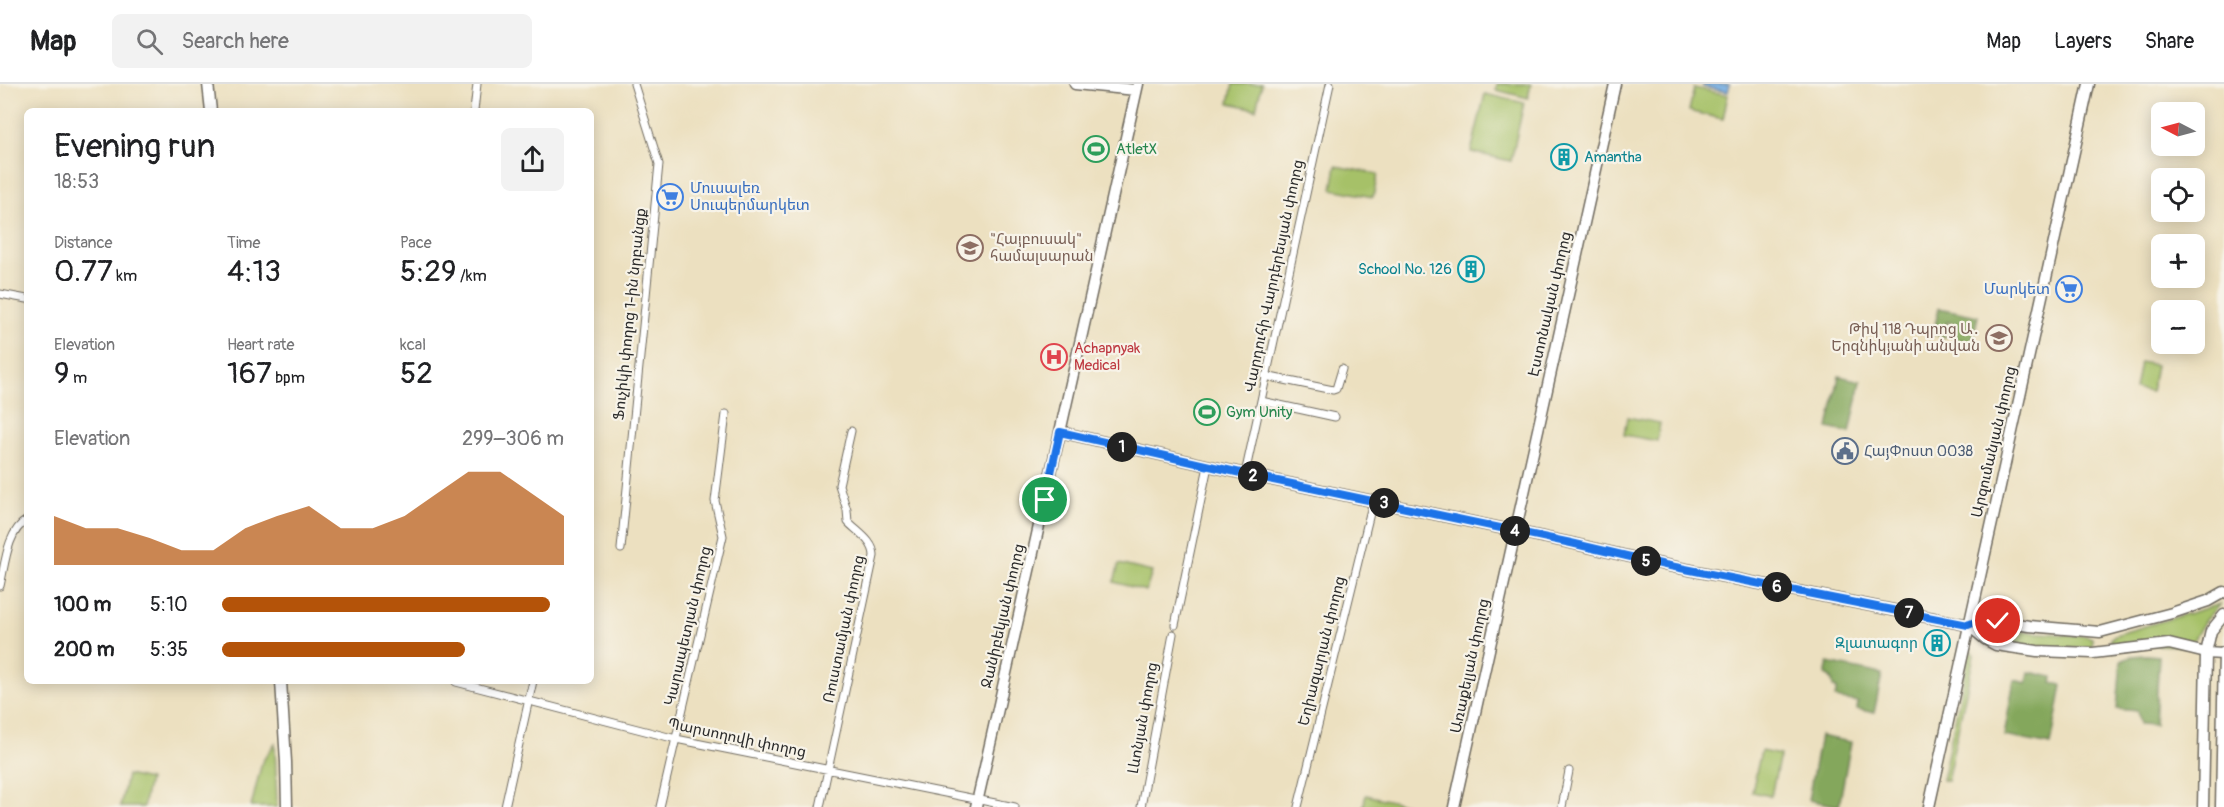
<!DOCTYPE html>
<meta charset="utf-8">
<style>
:root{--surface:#fff;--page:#f2f2f2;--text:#202124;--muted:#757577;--line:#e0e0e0;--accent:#b45309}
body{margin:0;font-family:Pangolin,"Noto Sans Armenian",sans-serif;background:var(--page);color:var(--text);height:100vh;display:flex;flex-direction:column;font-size:22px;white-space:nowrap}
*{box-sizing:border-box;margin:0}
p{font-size:20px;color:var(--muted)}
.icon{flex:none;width:33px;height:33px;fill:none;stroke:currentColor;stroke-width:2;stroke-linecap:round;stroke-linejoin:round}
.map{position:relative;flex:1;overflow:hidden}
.panel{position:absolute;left:24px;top:24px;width:570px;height:576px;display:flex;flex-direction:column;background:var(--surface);border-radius:9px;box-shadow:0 3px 15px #0003}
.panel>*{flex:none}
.needle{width:39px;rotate:276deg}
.buttons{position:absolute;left:2151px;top:18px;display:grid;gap:12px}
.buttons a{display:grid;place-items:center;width:54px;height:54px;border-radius:9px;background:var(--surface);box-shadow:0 3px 15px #0003;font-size:30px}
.pin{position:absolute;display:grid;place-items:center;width:51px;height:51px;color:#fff;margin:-26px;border:3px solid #fff;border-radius:50%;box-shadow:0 2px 6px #0007}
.km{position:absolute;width:30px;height:30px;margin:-15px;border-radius:50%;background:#222;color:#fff;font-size:16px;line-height:30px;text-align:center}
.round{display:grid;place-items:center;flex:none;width:63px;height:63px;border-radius:9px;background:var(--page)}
.headline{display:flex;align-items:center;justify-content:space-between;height:102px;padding:0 30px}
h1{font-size:33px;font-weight:600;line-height:45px}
.stats{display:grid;grid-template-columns:repeat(3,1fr);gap:9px;height:102px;padding:6px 30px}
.stats div{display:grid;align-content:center}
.stats b{font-size:30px;font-weight:600}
.stats small{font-size:16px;font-weight:400}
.stats p{font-size:16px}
.chart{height:168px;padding:12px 30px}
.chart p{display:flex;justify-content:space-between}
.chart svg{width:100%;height:108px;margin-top:6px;fill:var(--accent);opacity:.7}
ul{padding:0 30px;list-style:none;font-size:20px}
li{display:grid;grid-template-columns:96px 72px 1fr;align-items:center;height:45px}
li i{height:15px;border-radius:8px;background:var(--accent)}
header{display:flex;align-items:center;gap:36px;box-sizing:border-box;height:84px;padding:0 30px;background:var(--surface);border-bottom:2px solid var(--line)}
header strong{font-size:28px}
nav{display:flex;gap:33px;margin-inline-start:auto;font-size:21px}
.search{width:420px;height:54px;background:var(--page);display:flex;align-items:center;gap:15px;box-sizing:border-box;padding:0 21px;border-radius:9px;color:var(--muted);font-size:22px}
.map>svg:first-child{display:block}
.green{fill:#a6c168;stroke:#68764a;stroke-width:1.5}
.forest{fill:#84a75c;stroke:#586944;stroke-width:1.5}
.water{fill:#72ace2;stroke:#4e6c86;stroke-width:1.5}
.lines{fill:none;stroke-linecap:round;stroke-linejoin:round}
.street-casing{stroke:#6f6a5f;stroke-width:9}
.secondary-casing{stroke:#6f6a5f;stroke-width:13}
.primary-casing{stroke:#6f6a5f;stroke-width:13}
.street{stroke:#fff;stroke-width:7}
.secondary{stroke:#fff;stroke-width:10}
.primary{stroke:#fff;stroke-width:10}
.route-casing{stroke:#fff;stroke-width:12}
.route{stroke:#1a73e8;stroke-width:8}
.labels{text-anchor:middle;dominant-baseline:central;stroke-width:4.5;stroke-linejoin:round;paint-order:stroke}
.leisure-label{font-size:15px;fill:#27864d;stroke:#f7f3e8;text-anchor:start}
.culture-label{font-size:15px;fill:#0d838f;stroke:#f7f3e8;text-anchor:end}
.shop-label{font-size:15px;fill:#366cbe;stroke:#f7f3e8;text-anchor:start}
.education-label{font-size:15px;fill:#785e54;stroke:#f7f3e8;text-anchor:start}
.street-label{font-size:15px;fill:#2b2b2b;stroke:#f7f3e8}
.health-label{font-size:15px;fill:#be3a42;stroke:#f7f3e8;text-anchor:start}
.service-label{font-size:15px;fill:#4e5e75;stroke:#f7f3e8;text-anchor:start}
</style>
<header>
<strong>Map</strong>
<div class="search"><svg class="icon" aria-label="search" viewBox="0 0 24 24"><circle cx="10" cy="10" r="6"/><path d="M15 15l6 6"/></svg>Search here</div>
<nav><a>Map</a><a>Layers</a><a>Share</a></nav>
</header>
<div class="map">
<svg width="2224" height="723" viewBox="0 0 2224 723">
<rect width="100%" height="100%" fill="#f7f3e8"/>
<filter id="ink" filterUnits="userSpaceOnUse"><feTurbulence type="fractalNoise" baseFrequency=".0167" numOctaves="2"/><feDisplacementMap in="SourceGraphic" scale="12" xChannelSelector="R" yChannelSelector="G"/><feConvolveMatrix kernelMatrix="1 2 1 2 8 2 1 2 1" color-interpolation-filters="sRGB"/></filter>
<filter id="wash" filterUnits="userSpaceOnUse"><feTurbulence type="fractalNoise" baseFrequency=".008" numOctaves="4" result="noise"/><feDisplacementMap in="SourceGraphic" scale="24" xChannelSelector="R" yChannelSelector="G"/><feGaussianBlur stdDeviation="1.35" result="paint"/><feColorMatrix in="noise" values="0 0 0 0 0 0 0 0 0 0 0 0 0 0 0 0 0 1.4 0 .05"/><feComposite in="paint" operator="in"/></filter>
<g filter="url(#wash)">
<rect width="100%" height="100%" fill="#ece0c0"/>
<path class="green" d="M1233 0H1262L1256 25 1229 19Z
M1497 0H1531L1528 14 1496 6Z
M1694 4 1728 11 1723 35 1689 27Z
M1485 10 1524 19 1511 77 1471 68Z
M1336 82 1378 90 1373 113 1332 105Z
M2140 278 2156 281 2151 308 2135 305Z
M1627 333 1660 339 1657 357 1624 351Z
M1119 480 1152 488 1146 507 1114 498Z
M2220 520 2205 536 2190 562 2111 560V554L2115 551Z
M1992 541 2025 548 2087 552 2092 554V561L2088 564C2055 563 2016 566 1986 551L1987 544Z
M1970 565 1974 571 1947 697 1942 696Z
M275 659 277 723H251L262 678Z
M1761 667 1780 671 1771 712 1752 708Z
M127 691 149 696 143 723H120Z
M1366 711 1409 721V723H1363Z"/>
<path class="forest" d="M1939 224 1978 232 1972 258 1954 255 1957 240 1947 238 1945 253 1933 250Z
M1839 292 1861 297 1850 349 1828 344Z
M2146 571 2159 572 2155 641 2140 640 2137 627 2117 625 2121 577 2133 572Z
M1828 579 1882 590 1874 629 1857 625 1858 618 1835 614 1837 604 1833 603 1832 595 1825 591Z
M2029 588 2053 593 2052 599 2062 601 2051 661 2004 652 2014 596 2027 599Z
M1820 652 1851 658 1839 722 1808 716Z"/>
<path class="water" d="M1703 0H1730L1728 8 1703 3Z"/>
</g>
<g filter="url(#ink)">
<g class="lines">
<defs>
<path id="street" d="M474 27 477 0
M0 210 27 215
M1265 292 1333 306 1336 305 1342 285
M1261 317 1335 333
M1245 390 1330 0
M621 465 659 80 634 0
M0 502C5 481 7 447 27 436
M1175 541 1208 382
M456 598 676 655 1015 723
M505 723 533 597
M660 723 723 452 715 417 726 330
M820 723 874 472C874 457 857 448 848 438L847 426 839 401 851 347
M1141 723 1173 550
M1298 723 1373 417
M1562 723 1569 687"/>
<path id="secondary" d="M208 0 211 27
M1075 0 1136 6
M1060 348 1245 390 1571 459 1665 481 1968 541 1985 555 1996 561 2037 567 2093 569 2169 560 2206 569 2223 570
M1968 541 1975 538 1992 536 2029 542 2100 548 2172 529 2208 517 2224 508
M281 597 286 678 287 723
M976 723 1138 0
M1454 723 1615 0
M1929 723 2089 0"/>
<path id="primary" d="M2203 723 2206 569 2211 547 2224 531
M2221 723 2224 568"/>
</defs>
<use href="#street" class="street-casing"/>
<use href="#secondary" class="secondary-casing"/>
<use href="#primary" class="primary-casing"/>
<use href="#street" class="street"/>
<use href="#secondary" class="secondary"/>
<use href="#primary" class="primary"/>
</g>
</g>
<g class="lines" filter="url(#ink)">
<defs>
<path id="route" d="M1045 416 1060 348 1245 390 1571 459 1665 481 1968 541 1975 538 1998 537"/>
</defs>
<use href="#route" class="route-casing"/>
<use href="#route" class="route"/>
</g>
<defs>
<symbol id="stadium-ring" viewBox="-11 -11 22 22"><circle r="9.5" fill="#f7f3e8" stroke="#2e9e5b" stroke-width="1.5"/><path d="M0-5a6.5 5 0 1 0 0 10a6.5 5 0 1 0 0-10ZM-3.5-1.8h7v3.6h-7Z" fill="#2e9e5b"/></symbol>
<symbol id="building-ring" viewBox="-11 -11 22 22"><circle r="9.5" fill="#f7f3e8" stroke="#0f9aa8" stroke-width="1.5"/><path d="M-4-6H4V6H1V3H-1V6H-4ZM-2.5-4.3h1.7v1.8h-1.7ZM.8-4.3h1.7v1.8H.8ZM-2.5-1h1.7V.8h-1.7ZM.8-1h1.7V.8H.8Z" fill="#0f9aa8"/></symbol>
<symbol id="supermarket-ring" viewBox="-11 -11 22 22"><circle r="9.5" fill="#f7f3e8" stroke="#3f7fe0" stroke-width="1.5"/><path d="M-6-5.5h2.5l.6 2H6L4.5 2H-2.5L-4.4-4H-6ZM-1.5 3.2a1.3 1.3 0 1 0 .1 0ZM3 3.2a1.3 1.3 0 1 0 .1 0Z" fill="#3f7fe0"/></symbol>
<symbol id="university-ring" viewBox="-11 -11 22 22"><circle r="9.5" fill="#f7f3e8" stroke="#8d6e63" stroke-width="1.5"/><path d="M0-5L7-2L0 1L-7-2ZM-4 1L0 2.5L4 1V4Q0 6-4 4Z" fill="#8d6e63"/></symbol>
<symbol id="school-ring" viewBox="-11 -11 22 22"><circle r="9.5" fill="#f7f3e8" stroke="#8d6e63" stroke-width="1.5"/><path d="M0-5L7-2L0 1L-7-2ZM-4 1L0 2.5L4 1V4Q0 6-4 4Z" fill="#8d6e63"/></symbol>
<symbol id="hospital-ring" viewBox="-11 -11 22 22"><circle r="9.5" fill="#f7f3e8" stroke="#e0444e" stroke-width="1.5"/><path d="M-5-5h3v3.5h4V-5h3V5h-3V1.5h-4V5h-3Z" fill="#e0444e"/></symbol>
<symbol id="civic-ring" viewBox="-11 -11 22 22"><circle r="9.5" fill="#f7f3e8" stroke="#5c6f8a" stroke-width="1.5"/><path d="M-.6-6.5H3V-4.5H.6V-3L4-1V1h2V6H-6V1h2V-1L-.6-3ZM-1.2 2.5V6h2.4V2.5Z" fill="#5c6f8a"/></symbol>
</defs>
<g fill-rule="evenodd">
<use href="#stadium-ring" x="1081" y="50" width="30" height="30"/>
<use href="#building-ring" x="1549" y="58" width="30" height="30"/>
<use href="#supermarket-ring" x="655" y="98" width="30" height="30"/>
<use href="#university-ring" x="955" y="149" width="30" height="30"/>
<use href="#building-ring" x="1456" y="170" width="30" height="30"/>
<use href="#supermarket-ring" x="2054" y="190" width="30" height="30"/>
<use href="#school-ring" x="1984" y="239" width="30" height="30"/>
<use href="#hospital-ring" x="1039" y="258" width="30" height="30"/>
<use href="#stadium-ring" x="1192" y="313" width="30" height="30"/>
<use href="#civic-ring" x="1830" y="352" width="30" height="30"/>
<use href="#building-ring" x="1922" y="544" width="30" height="30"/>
</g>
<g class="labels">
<g class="leisure-label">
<text x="1116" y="65">AtletX</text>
<text x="1226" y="328">Gym Unity</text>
</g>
<g class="culture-label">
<text x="1584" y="73" text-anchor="start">Amantha</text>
<text x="1452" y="185">School No. 126</text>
<text x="1918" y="559">Զլատագոր</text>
</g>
<g class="shop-label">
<text x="690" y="104">Մուսալեռ<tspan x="690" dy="17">Սուպերմարկետ</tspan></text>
<text x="2050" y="205" text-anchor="end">Մարկետ</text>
</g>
<g class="education-label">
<text x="990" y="155">"Հայբուսակ"<tspan x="990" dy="17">համալսարան</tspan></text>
<text x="1980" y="245" text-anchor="end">Թիվ 118 Դպրոց Ա․<tspan x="1980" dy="17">Երզնիկյանի անվան</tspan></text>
</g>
<g class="street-label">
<text transform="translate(1274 192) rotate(-78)">Վարդուհի Վարդերեսյան փողոց</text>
<text transform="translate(1550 220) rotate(-77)">Էստոնական փողոց</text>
<text transform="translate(630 230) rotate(-84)">Ֆուչիկի փողոց 1-ին նրբանցք</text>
<text transform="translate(1994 358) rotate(-77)">Արզումանյան փողոց</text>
<text transform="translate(1003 532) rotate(-77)">Ջանիբեկյան փողոց</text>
<text transform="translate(688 542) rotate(-77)">Կարապետյան փողոց</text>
<text transform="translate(844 545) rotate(-78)">Ռուստամյան փողոց</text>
<text transform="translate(1322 567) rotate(-76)">Եղիազարյան փողոց</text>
<text transform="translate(1470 582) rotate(-78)">Առաքելյան փողոց</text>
<text transform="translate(1143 634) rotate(-80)">Լևոնյան փողոց</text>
<text transform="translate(737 654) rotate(12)">Պարսողովի փողոց</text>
</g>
<g class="health-label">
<text x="1074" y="264">Achapnyak<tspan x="1074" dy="17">Medical</tspan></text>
</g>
<g class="service-label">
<text x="1864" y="367">ՀայՓոստ 0038</text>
</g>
</g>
</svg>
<div class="buttons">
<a><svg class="needle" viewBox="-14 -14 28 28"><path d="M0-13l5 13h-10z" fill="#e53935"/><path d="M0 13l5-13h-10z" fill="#757577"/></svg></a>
<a><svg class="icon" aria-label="locate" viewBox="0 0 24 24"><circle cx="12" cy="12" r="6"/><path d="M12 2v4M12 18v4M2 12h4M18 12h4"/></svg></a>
<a>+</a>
<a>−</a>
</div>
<div class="pin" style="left:1045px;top:416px;background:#1e9e55"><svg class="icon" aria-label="arrive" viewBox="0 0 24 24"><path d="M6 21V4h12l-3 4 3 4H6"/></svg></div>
<div class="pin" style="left:1998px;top:537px;background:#d93025"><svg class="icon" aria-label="check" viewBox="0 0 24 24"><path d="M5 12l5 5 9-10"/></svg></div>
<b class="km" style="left:1122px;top:363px">1</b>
<b class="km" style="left:1253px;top:392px">2</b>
<b class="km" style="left:1384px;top:419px">3</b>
<b class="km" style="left:1515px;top:447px">4</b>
<b class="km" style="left:1646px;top:477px">5</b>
<b class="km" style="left:1777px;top:503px">6</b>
<b class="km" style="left:1909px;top:529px">7</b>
<section class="panel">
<div class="headline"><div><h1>Evening run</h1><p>18:53</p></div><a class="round"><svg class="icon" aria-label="share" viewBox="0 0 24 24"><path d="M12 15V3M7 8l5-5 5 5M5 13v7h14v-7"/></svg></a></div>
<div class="stats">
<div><p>Distance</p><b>0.77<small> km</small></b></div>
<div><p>Time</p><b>4:13</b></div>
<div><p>Pace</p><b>5:29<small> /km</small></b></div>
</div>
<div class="stats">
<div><p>Elevation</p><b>9<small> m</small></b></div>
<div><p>Heart rate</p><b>167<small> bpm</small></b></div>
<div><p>kcal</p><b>52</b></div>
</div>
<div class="chart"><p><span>Elevation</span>299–306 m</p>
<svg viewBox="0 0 160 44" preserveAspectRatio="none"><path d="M0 44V24L10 29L20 29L30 33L40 38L50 38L60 29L70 24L80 20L90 29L100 29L110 24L120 15L130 6L140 6L150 15L160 24V44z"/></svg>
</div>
<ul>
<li><b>100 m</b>5:10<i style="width:96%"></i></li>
<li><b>200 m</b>5:35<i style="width:71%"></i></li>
</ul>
</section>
</div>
